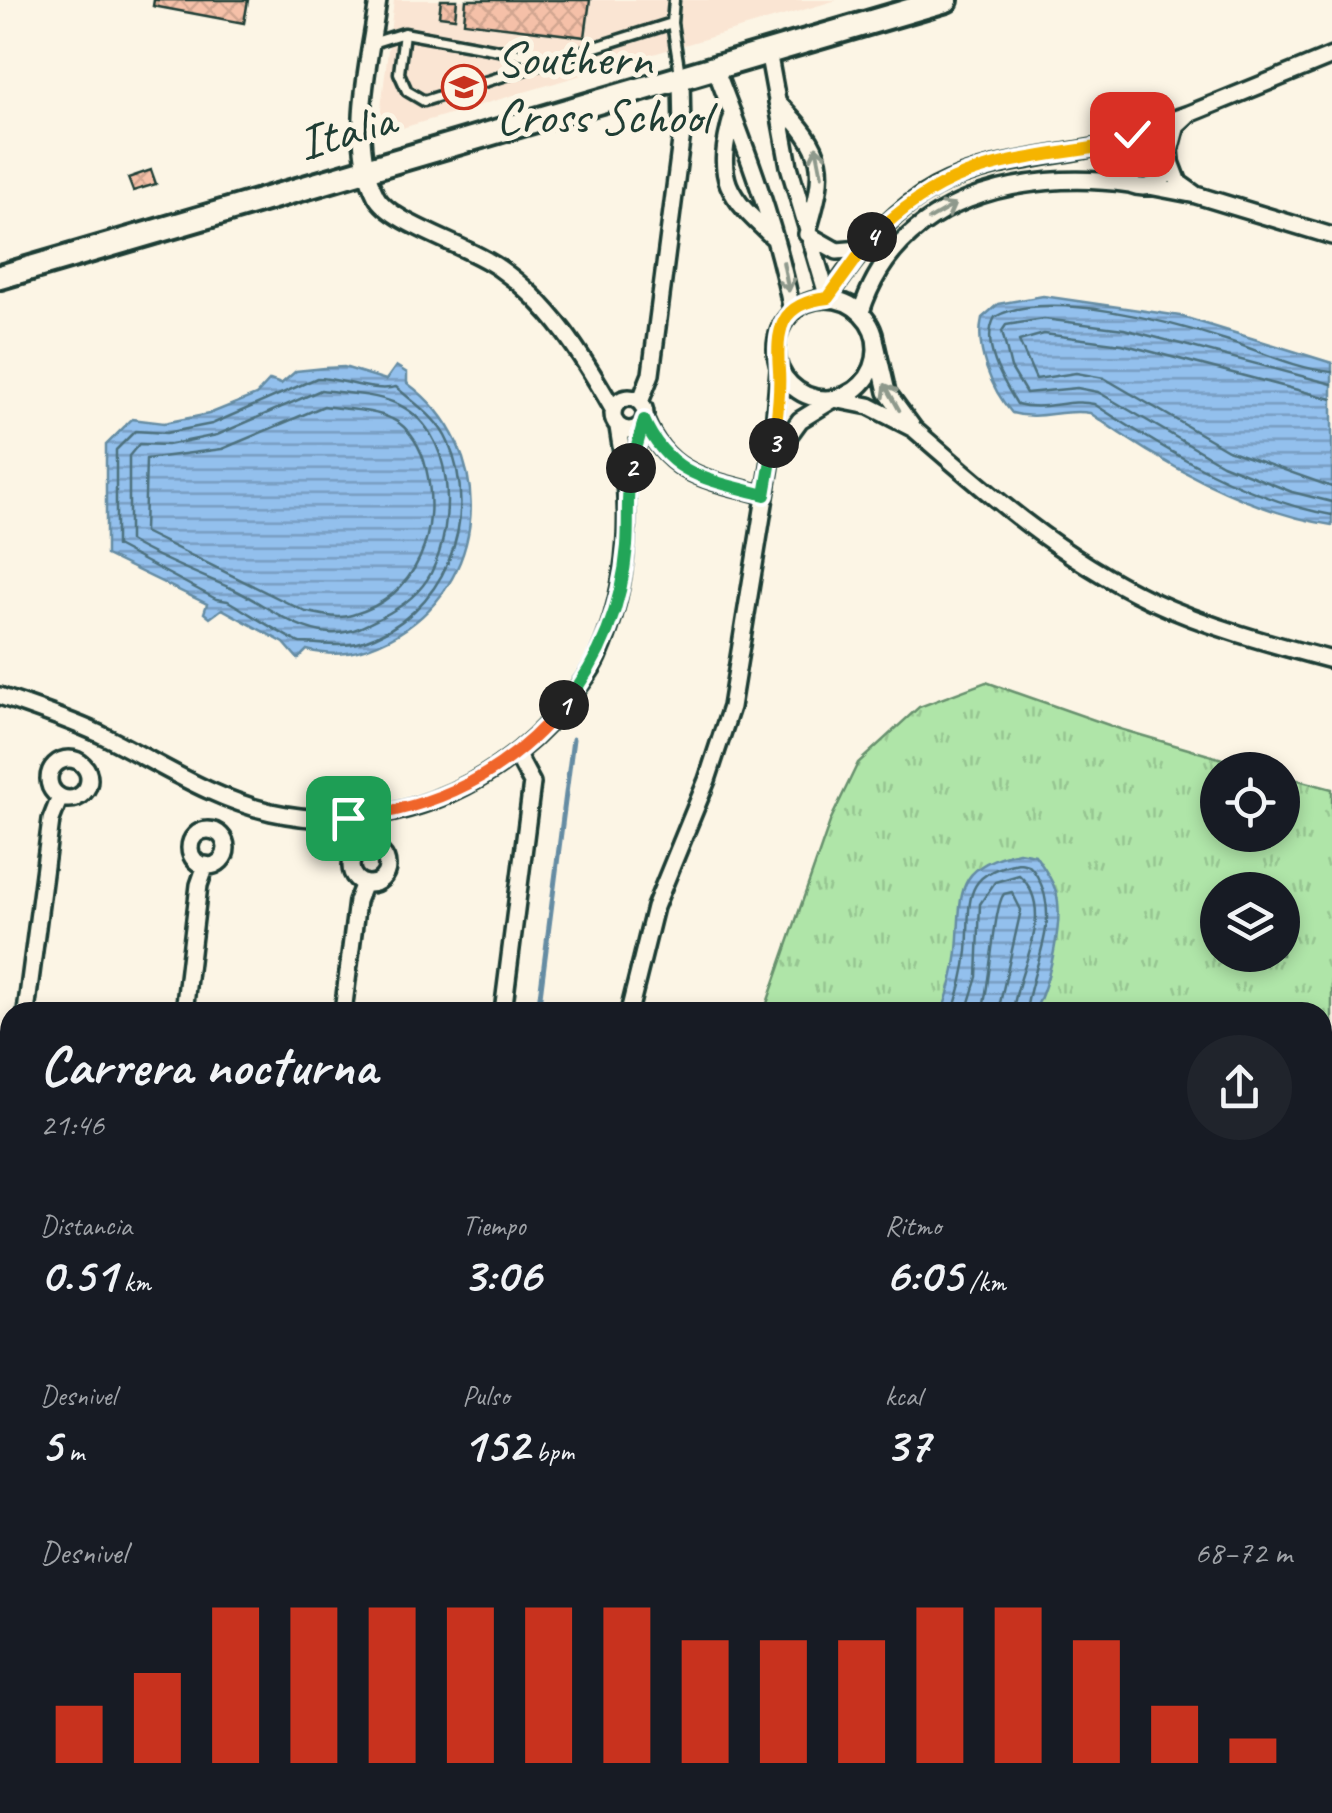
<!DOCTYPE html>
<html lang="es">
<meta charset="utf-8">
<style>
:root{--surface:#171b24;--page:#20242c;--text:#f1f3f6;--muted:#9ea1a6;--accent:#c8321e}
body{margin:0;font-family:Caveat,sans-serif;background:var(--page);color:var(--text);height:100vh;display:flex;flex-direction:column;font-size:38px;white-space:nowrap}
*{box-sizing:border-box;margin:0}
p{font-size:32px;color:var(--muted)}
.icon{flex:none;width:55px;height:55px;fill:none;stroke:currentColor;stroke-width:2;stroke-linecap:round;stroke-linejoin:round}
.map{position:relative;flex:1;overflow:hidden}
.panel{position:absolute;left:0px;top:1002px;width:1332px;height:812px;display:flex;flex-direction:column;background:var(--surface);border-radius:30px 30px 0 0;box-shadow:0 5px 15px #0003}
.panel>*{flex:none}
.tools{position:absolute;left:1200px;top:752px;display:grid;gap:20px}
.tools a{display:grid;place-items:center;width:100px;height:100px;border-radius:50%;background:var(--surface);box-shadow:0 5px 15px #0003;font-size:50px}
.pin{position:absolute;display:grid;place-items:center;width:85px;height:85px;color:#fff;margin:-42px;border-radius:20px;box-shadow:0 5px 15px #0006}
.km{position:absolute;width:50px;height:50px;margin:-25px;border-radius:50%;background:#222;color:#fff;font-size:28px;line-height:50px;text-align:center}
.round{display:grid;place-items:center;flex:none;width:105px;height:105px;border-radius:52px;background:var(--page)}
.summary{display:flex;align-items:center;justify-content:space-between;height:170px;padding:0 40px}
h1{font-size:55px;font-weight:700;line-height:75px}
.stats{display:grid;grid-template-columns:repeat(3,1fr);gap:15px;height:170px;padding:10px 40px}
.stats div{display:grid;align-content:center}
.stats b{font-size:50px;font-weight:700}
.stats small{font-size:28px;font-weight:400}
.stats p{font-size:28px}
.chart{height:280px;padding:20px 40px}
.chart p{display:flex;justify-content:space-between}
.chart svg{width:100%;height:180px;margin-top:10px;stroke:var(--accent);stroke-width:6}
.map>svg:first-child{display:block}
.built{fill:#fae5d3}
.grass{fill:url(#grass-tufts);stroke:#67916e;stroke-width:2.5;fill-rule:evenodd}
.water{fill:url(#water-rules);stroke:#658ca3;stroke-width:2.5}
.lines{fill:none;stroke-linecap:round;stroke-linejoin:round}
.shore{stroke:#4d717e;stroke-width:2.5}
.stream{stroke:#658ca3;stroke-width:5}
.building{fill:url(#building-cross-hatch);stroke:#1f3d34;stroke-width:2.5}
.lane-casing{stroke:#1f3d34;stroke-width:15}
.street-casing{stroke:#1f3d34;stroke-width:22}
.secondary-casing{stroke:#1f3d34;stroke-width:30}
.lane{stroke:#fcf5e5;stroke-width:8}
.street{stroke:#fcf5e5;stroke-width:15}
.secondary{stroke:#fcf5e5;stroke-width:22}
.oneway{stroke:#8e998c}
.split-1-casing{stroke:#fff;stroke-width:20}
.split-2-casing{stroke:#fff;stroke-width:20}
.split-3-casing{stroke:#fff;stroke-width:20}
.split-4-casing{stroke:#fff;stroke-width:20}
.split-5-casing{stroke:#fff;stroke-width:20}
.split-1{stroke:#f0652b;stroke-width:12}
.split-2{stroke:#22a559;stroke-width:12}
.split-3{stroke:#22a559;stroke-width:12}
.split-4{stroke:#f5b400;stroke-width:12}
.split-5{stroke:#f5b400;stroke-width:12}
.labels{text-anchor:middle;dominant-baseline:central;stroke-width:10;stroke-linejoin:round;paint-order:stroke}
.poi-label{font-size:50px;fill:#1f3d34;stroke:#fcf5e5;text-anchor:start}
.street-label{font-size:50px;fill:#1f3d34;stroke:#fcf5e5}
</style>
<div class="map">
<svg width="1332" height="1813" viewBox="0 0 1332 1813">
<defs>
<pattern id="grass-tufts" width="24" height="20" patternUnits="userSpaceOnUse" patternTransform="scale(2.5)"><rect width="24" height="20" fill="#afe5a8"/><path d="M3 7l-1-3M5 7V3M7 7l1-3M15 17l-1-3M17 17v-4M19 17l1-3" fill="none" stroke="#96c591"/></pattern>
<pattern id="water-rules" width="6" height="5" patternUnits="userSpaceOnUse" patternTransform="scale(2.5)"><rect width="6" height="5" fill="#93c0ed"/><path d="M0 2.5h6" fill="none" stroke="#779dc1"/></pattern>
<pattern id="building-cross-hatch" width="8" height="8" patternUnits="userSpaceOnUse" patternTransform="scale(2.5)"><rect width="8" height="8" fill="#f5c0a8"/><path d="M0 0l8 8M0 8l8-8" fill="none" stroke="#d2a691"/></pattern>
</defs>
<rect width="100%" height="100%" fill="#fcf5e5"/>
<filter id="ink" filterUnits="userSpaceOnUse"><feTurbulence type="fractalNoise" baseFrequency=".01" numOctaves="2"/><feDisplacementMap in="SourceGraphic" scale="20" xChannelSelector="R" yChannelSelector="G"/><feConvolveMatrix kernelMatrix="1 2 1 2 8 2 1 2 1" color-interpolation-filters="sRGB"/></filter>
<g filter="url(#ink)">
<path class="built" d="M394 0H837L385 133 379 125Z"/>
<path class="grass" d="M986 682 1120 729 1260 770H1218V835H1282L1283 776 1332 789V1813H1124L1123 1805H1322V1012H764L831 819 858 763 919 707ZM1218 890H1282V955H1218Z"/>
<path class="water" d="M1043 296 1180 316 1332 363V525C1250 513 1158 462 1090 413 1064 408 1039 421 1012 413 991 389 975 349 982 318L998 304Z
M396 366 407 373V383C499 450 490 586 389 639 361 653 338 658 307 650L298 659 284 643 222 609 210 618 204 613 207 604 106 555V445L132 419 164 423 209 414 256 395 270 380 281 384 296 371 325 368 344 367 386 380Z
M1019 852 1035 855C1042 865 1051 877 1055 889 1066 918 1048 986 1034 1012H942C949 992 955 973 957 951 962 895 952 866 1019 852Z
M1323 1392 1332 1399V1560L1323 1556Z
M10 1734V1805H223V1813H0V1737Z"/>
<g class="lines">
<path class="shore" d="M1332 372C1297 369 1262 352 1229 341 1174 323 1047 288 995 317 980 344 1003 381 1017 404 1044 412 1068 398 1094 404 1166 451 1248 500 1332 515
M317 378C342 378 373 393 396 387 414 403 438 418 448 442 482 520 444 616 361 642 341 648 319 643 300 643 294 642 239 607 228 601L216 599 116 546V450L135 431 166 433 212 424Z
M1332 384 1124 329 1044 319 1006 325 1002 331 1011 368 1026 393 1077 388 1098 392 1222 464 1292 492 1332 502
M321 390C344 393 374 394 395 403 457 429 456 524 431 573 420 594 400 608 380 618 364 626 348 635 329 633 292 629 267 605 233 589 199 574 163 561 129 541V456L139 444 167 445 217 435Z
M1332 399 1122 344 1044 334 1019 341 1036 379 1076 373 1104 378 1228 450 1332 487
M324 406C345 410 372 409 392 419 410 427 422 450 426 468 441 530 419 596 352 615 336 620 322 614 306 612L144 532 146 459 222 449Z
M953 1012C959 992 965 973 967 951 971 902 960 873 1019 863 1030 864 1031 867 1037 876 1063 922 1031 966 1026 1012
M966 1012 977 977 980 904 995 882 1019 875C1059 911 1016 971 1013 1012
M982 1012C990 986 994 905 1004 894L1012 892 1021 910 998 1012"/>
<path class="stream" d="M538 1012 573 739
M437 1813 438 1805"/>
</g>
<path class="building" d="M154 0H248L244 23 153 6Z
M441 0H457L455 18 439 16Z
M466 0H590L585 37 464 22Z
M151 170 156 184 133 191 128 178Z"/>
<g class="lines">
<defs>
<path id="lane" d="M674 0 672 23 680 74
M372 43 404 33
M553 60 404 33 399 73 407 91 424 101 672 23"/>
<path id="street" d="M378 0C370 60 347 140 376 196 391 224 468 245 499 268 551 304 582 355 613 409
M768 51 789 166 828 298C920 159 972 171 1121 143
M715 68C746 148 776 226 792 311
M777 102C827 152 827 167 807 234L837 251 861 249
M733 114C714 180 726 194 775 239
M1189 114 1332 56
M1143 130 1189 114 1177 125 1170 151
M1115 159a28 28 0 1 1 56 0a28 28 0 1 1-56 0Z
M1149 186 1196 195 1179 183 1171 162
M1196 195 1332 236
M776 349a50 50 0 1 1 100 0a50 50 0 1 1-100 0Z
M861 312C897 197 1022 169 1130 184
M779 369 771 460 800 420 834 399 869 406 914 429 887 392 876 344
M613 414a16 16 0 1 1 32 0a16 16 0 1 1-32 0Z
M640 402 651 374 682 133 681 78
M645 420C668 477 711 480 765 495
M914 429C987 493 1061 558 1150 600 1208 627 1271 644 1332 660
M630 474 641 425
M0 696C36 709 72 720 106 737 162 765 210 798 271 812 382 837 492 792 563 707 575 691 590 675 598 657 631 582 632 506 618 427
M49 779a20 20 0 1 1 40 0a20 20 0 1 1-40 0Z
M190 848a18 18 0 1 1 36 0a18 18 0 1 1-36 0Z
M351 866a18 18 0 1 1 36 0a18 18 0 1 1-36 0Z
M26 1012 51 820 60 797
M184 1012 199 885 206 865
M343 1012 357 901 364 883
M503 1012 532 783 517 755
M629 1012 655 907 707 780 731 707 771 460
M0 1211 10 1131
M0 1618 10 1615
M997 1805 998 1813
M341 1813 342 1805
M744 1813 753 1805"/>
<path id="secondary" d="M0 277 946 0"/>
</defs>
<use href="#lane" class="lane-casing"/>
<use href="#street" class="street-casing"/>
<use href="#secondary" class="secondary-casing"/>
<use href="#lane" class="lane"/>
<use href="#street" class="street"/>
<use href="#secondary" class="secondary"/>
</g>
<defs><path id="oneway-shaft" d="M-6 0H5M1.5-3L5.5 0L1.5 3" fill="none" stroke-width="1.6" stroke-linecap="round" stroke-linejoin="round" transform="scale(2.5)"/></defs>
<g class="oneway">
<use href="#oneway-shaft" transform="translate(819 161) rotate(-101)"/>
<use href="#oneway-shaft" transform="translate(942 212) rotate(-30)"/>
<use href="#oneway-shaft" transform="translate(786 277) rotate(79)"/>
<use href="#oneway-shaft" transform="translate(892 397) rotate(-119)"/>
</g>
</g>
<g class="lines" filter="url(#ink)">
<defs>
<path id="split-1" d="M348 818C436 809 507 774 564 705"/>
<path id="split-2" d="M564 705C601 659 622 605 627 546 629 520 626 494 631 468"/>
<path id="split-3" d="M631 468 644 420C669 477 711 480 765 495L774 443"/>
<path id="split-4" d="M774 443C776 420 781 395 779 371 776 330 779 303 828 298L872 237"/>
<path id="split-5" d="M872 237C954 156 1016 163 1121 143L1132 134"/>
</defs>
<use href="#split-1" class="split-1-casing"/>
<use href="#split-2" class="split-2-casing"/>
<use href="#split-3" class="split-3-casing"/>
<use href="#split-4" class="split-4-casing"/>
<use href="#split-5" class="split-5-casing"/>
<use href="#split-1" class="split-1"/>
<use href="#split-2" class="split-2"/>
<use href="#split-3" class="split-3"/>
<use href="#split-4" class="split-4"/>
<use href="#split-5" class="split-5"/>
</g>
<defs>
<symbol id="school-ring" viewBox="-11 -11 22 22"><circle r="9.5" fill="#fcf5e5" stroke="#c8321e" stroke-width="1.5"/><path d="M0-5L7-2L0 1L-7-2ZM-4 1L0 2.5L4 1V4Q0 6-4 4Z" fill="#c8321e"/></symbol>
</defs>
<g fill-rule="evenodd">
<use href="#school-ring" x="439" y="62" width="50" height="50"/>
</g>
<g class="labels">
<g class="poi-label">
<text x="496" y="58">Southern<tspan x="496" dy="58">Cross School</tspan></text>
</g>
<g class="street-label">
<text transform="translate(346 131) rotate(-16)">Italia</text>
</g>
</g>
</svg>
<div class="tools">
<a><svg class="icon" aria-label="locate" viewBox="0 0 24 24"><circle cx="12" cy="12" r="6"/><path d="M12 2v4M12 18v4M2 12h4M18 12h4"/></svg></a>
<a><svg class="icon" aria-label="layers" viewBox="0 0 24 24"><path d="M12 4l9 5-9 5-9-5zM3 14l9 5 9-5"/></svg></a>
</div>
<div class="pin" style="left:348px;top:818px;background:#1e9e55"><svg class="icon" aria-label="arrive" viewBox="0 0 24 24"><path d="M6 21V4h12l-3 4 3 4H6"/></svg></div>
<div class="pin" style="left:1132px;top:134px;background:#d93025"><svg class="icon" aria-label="check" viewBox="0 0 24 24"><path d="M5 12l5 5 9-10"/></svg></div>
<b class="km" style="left:564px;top:705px">1</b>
<b class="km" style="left:631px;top:468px">2</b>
<b class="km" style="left:774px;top:443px">3</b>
<b class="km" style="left:872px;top:237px">4</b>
<section class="panel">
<div class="summary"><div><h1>Carrera nocturna</h1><p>21:46</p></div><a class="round"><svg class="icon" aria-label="share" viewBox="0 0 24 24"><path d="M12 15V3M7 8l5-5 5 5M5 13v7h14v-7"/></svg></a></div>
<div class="stats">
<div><p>Distancia</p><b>0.51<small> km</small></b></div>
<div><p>Tiempo</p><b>3:06</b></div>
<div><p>Ritmo</p><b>6:05<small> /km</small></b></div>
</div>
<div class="stats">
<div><p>Desnivel</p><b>5<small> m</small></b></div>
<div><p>Pulso</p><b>152<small> bpm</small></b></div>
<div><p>kcal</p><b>37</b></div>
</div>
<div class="chart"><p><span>Desnivel</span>68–72 m</p>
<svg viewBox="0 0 160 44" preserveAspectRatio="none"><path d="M5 44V30M15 44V22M25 44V6M35 44V6M45 44V6M55 44V6M65 44V6M75 44V6M85 44V14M95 44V14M105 44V14M115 44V6M125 44V6M135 44V14M145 44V30M155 44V38"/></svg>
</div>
</section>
</div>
